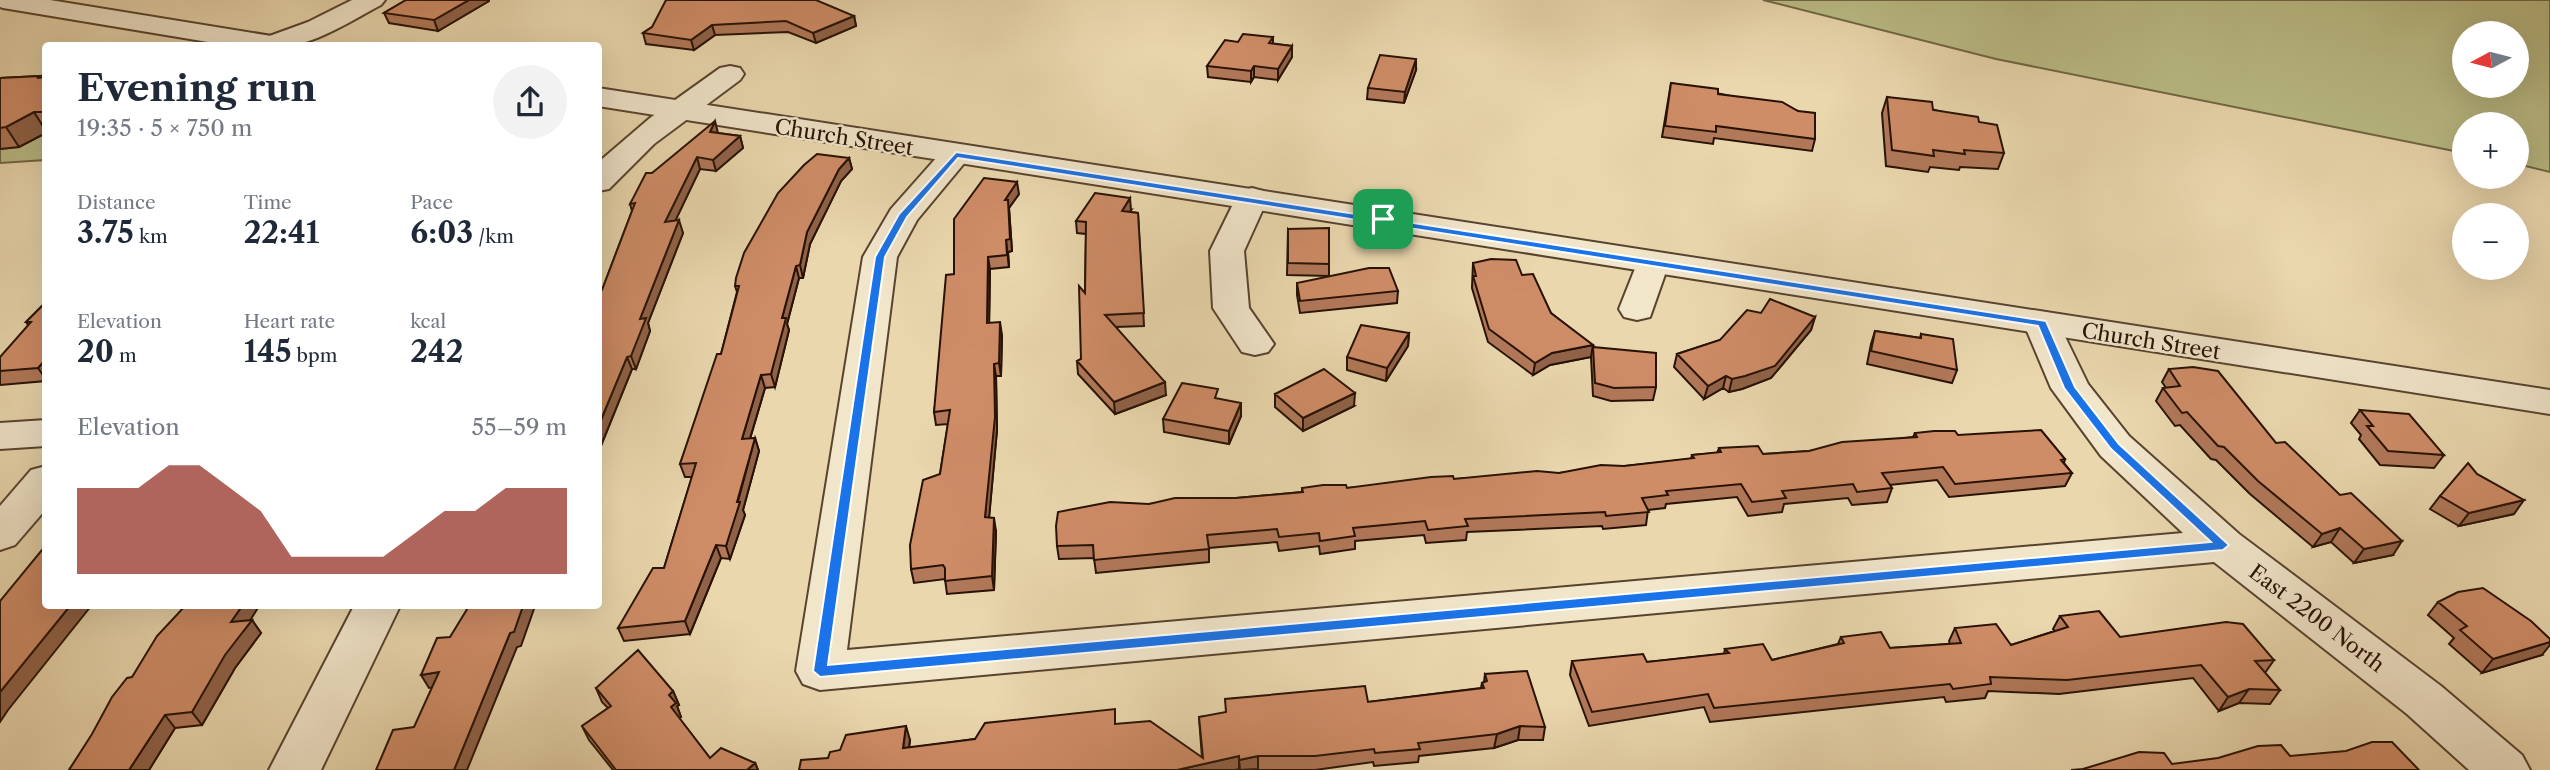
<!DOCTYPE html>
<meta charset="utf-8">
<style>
:root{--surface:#fff;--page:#f2f2f3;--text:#1f2937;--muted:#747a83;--accent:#8f2418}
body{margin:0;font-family:"Libre Caslon Text",serif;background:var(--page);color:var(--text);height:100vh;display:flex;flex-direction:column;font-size:26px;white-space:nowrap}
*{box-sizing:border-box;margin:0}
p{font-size:23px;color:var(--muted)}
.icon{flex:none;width:38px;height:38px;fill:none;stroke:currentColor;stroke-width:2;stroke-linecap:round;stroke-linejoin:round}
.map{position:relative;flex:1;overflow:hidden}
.panel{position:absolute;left:42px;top:42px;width:560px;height:567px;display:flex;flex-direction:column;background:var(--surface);border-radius:7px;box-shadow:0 7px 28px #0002}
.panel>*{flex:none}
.needle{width:46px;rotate:263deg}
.tools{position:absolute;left:2452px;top:21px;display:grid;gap:14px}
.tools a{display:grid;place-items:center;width:77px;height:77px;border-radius:50%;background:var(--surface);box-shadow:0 7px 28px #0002;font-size:35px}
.pin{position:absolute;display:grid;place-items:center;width:60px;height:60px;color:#fff;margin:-30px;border-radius:14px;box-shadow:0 4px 10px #0006}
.round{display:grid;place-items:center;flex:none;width:74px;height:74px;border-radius:37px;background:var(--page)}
.head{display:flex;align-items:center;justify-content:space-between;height:119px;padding:0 35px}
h1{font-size:38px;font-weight:800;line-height:52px}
.metrics{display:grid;grid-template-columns:repeat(3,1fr);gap:10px;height:119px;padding:7px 35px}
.metrics div{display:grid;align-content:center}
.metrics b{font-size:30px;font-weight:800}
.metrics small{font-size:19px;font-weight:400}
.metrics p{font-size:19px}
.chart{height:196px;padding:14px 35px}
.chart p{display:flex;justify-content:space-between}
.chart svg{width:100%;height:126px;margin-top:7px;fill:var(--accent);opacity:.7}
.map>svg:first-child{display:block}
.green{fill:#bbbd87;stroke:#726846;stroke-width:2;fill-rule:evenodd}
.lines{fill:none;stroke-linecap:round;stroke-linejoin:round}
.minor-casing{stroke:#58432f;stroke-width:4}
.tertiary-casing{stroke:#58432f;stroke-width:4}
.minor{fill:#f1e5ca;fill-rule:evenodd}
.tertiary{fill:#f1e5ca;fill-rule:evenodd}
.wall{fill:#b17859;stroke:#281205;stroke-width:2}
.shaded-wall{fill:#906248;stroke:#281205;stroke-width:2}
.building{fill:#ce8c67;stroke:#281205;stroke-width:2}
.route{fill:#1a73e8;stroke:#fff;stroke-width:2;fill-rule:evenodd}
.labels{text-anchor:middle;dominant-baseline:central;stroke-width:5;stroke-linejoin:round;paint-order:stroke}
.street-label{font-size:21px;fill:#281205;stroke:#f1e5ca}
</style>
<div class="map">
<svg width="2550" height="770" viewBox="0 0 2550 770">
<rect width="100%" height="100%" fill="#ead7ae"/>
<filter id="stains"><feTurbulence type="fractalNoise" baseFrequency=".00286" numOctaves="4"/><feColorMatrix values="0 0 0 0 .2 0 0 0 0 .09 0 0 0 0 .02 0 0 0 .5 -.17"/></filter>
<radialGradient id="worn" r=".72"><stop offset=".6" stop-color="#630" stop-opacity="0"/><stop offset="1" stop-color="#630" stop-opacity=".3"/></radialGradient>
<path class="green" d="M1763 0H2550V172L2517 164 2516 124H2464V153L1996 59ZM2464 33H2516V86H2464Z
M45 133V160L0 163V149L19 147Z"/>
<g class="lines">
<defs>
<path id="minor" d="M352 0H385L381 5C346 23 300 56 261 44L264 38 308 22Z
M730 66 740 68 744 74 740 80 654 144 609 189 598 191 601 160 650 118 720 68Z
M956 146 967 148 971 155 917 220 897 257 847 650 2183 533 2101 456 2051 388 2024 324 2029 316 2042 313 2055 316 2088 384 2129 436 2239 534 2441 686 2522 755 2530 770H2469L2407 714 2214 562 820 690 803 684 796 671 863 257 891 209 945 148Z
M1252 188 1263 191 1268 198 1244 251 1249 308 1274 344 1268 352 1255 355 1242 352 1213 308 1210 251 1236 198 1241 191Z
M1652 253 1664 256 1669 263 1650 317 1637 320 1624 317 1619 309 1640 256Z
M46 420V446L0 449V423Z
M46 466V509L15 545 0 550V506L31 470Z
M354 606H400L321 770H269Z"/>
<path id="tertiary" d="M0 0H50L284 38 294 40 297 46H232L3 8 0 7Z
M598 88 2550 390V414L598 106Z"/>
</defs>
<use href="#minor" class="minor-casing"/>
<use href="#tertiary" class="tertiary-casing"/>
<use href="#minor" class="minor"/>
<use href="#tertiary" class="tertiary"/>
</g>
<path class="wall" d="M406 0H489V1L438 31 389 23 384 13Z
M854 16 856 26 816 43 788 32 715 35 694 50 646 44 643 33 652 27Z
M1273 37V44L1292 46V57L1278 80 1254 77 1251 82 1208 77 1207 66 1238 42Z
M1416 70 1404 103 1367 99 1368 88Z
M40 76 41 78 46 77V133L19 147 0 149V78Z
M1671 83 1798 111 1815 139 1812 151 1714 138 1713 144 1662 137Z
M1887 97 1979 122 2004 153 1998 169 1960 167 1959 170 1930 167 1928 172 1886 166 1882 113Z
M718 133 740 136 743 148 716 171 700 169 675 221 683 233 648 323 650 331 636 369H632L598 453V290H602L632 211 630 204 652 173Z
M849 158 852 169 841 181 810 244 803 278H799L787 324 789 330 775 387 765 388 750 439 755 438 759 451 743 510 745 515 730 559 721 558 690 634 624 641 618 628 664 568 692 477H685L680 464 721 354 737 292 735 286Z
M1019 194 1009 208 1012 251 1008 252 1009 267 990 269 989 323 1002 335 1001 376H996L997 430 989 517 996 531 994 590 947 594 945 579 914 583 911 569 940 474 948 424 936 425 934 412 954 274Z
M1131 210 1129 212 1138 213 1144 326 1116 327 1166 395 1115 414 1078 374 1077 361 1081 359 1085 293 1086 234 1077 233 1076 221Z
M1288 229 1329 264V276L1287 275Z
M1473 263 1522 275 1551 313 1593 347 1656 387 1653 400 1611 401 1593 396 1591 357 1550 365 1533 375 1488 342 1472 288Z
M1297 283 1398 291 1397 303 1300 313 1297 295Z
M46 302V381L0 385V371L28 325 26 322Z
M1761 313 1815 317 1811 330 1771 378 1742 389 1729 392 1723 388 1704 399 1674 367 1677 354 1720 340Z
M1875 331 1920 338 1921 334 1957 370 1952 383 1867 364 1871 344Z
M1409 333 1408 346 1386 381 1347 370V357Z
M2169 369 2276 443 2393 555 2354 563 2331 542 2313 547 2250 494 2216 460 2211 459 2180 425 2175 426 2156 401 2163 388H2166L2162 382Z
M1275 394 1354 406 1303 431 1275 407Z
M1219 399 1241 416 1229 444 1164 432 1163 419Z
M2360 410 2444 455 2434 468 2380 465 2359 439 2361 435 2351 423Z
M1915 433 1958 435 2065 459 2064 463 2072 473 2065 486 1949 497 1937 480 1889 485 1892 488 1887 502 1852 505 1848 498 1784 504 1782 512 1748 516 1737 497 1666 504 1665 508 1648 510 1646 525 1603 529 1602 526 1467 532 1466 540 1426 543 1424 535 1355 541V549L1320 554 1319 546 1279 551 1277 542 1209 548V562L1096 573 1094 558 1059 559 1057 546 1149 504 1236 498 1302 492V488H1347L1454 479 1559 473 1691 459 1692 455 1717 453 1719 448 1763 454 1809 451 1913 437Z
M2440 496 2514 514 2459 526 2430 509Z
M2438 602 2542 655 2482 673 2449 644 2454 638 2428 615Z
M2060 616 2120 637 2274 660 2265 673 2280 690 2270 704 2239 703 2219 711 2193 678 2059 694 1988 691 1985 698 1946 702 1944 697 1710 722 1704 707 1589 726 1570 675 1572 661 1647 662 1724 654 1725 649 1772 660 1838 644 1841 637 1890 648 1950 644 1949 641 1955 628 2011 645 2055 631 2053 629Z
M250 620H252L261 633 235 668 202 725 175 728 149 770H69L132 677Z
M1485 674 1545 727 1543 740H1518L1494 748 1419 756 1418 762 1374 766 1373 762 1315 770H799L828 758 910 740 909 748 975 739 1116 724 1202 758 1199 717 1368 702 1481 688 1482 683 1484 682Z
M596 688 673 691 679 705 677 706 681 717 679 718 710 758 755 763 758 770H613L589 740 582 726 608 708 602 702Z"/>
<path class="shaded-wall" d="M469 0H489V1L438 31 434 20Z
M854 16 856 26 816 43 813 33Z
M712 25 715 35 694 50 691 40Z
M1292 46V57L1278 80V69Z
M1416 59V70L1404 103 1405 92Z
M1254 66V77L1251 82V71Z
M34 112 46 131V133L19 147 6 127Z
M715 121 718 133 710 132Z
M740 136 743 148 716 171 713 160Z
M697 157 700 169 669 234 665 222Z
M849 158 852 169 841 181 810 244 803 278 800 265 807 232 839 169Z
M1017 182 1019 194 1009 208 1012 251 1008 252 1009 267 1006 240 1005 200Z
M1130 198 1131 210 1123 223 1122 211Z
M679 220 683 233 648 323 650 331 636 369 631 356 640 319Z
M988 257 990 269 989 336 987 323Z
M796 266 799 278 787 324 789 330 775 387 771 374 782 318Z
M1815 317 1811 330 1771 378 1742 389 1729 392 1732 379Z
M1000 322 1002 335 1001 376 999 363Z
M1409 333 1408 346 1386 381 1387 368Z
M1593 345 1591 357 1550 365 1533 375 1535 363 1552 353Z
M627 357 632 369 598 453V427Z
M46 359V379L38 368Z
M994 364 996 376 997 430 988 530 985 517Z
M761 375 765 388 746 452 742 439Z
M1726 376 1723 388 1704 399 1708 386Z
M1165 382 1166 395 1115 414 1114 402Z
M1355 393 1354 406 1303 431V418Z
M1241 403V416L1229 444V431Z
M755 438 759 451 743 510 745 515 730 559 726 546Z
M2524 500 2514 514 2459 526 2469 513Z
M994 518 996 531 994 590 992 576Z
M2340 528 2331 542 2313 547 2322 534Z
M2402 541 2393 555 2354 563 2364 549Z
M716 545 721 558 690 634 685 621Z
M70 606H91L8 710 0 722V692Z
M242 606H259L243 632 252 620 261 633 235 668 202 725 192 712 231 622Z
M523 606H535L521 646 517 647 467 770H454L510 633Z
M2550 642V645L2542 655 2482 673 2493 659Z
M439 672 447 685 429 688 421 675Z
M2249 689 2239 703 2219 711 2228 697Z
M673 691 679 705 677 706 681 717 676 721 671 707 669 695Z
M165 715 175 728 149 770H129Z
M906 726 910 740 907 762 903 748Z
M1520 726 1518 740 1494 748 1497 734Z
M1239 756V769L1235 770H1177Z
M1258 756V769L1240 770 1239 760Z
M755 763 758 770H747Z"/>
<path class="building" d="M406 0H469L434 20 384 13Z
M666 0H816L854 16 813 33 786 21 712 25 691 40 643 33 652 27Z
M1243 34 1273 37 1269 43 1292 46 1278 69 1254 66 1251 71 1207 66 1225 40 1238 42Z
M1380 55 1416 59 1405 92 1368 88Z
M40 76 37 78 46 77V112H34L6 127 0 128V78Z
M1671 83 1718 89V94L1782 102 1798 111 1815 113V139L1716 126V132L1665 126Z
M1887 97 1932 102 1933 110 1978 117 1979 122 1997 125 2004 153 1964 150 1965 154 1933 150 1934 156 1892 150Z
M715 121 710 132 740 136 713 160 697 157 665 222 679 220 640 319 646 318 631 356 627 357 598 427V290H602L635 203 630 204 646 173H652Z
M817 154 849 158 839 169 807 232 800 265 796 266 782 318H786L771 374 761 375 742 439 755 438 737 502H740L726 546 716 545 685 621 618 628 653 568H664L696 463 680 464 717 354H721L739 286H735L736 278 744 253 778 193 804 165Z
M984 178 1017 182 1005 200H1008L1010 239 1006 240 1007 255 988 257 987 323 1000 322 999 363 994 364 995 417 985 517 994 518 992 576 945 581V568L943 565 911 569 910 545 923 480 940 474 950 410 934 412 946 275 954 274V219Z
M1095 193 1130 198 1122 211 1138 213 1144 313 1105 315 1165 382 1114 402 1077 361 1081 359 1079 286 1085 293 1086 222 1076 221Z
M1329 228V264L1288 263V229Z
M1491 259 1516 260 1522 275 1533 274 1551 313 1593 345 1552 353 1535 363 1489 329 1473 276H1476L1473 263Z
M1369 268H1389L1398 291 1300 301 1297 283Z
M1770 299 1815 317 1775 366 1745 376 1732 379 1726 376 1708 386 1677 354 1720 340 1747 310 1761 313Z
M46 302V359L38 368 0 371V357L31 322H26Z
M1361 325 1409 333 1387 368 1347 357Z
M1875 331 1921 338V334L1953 339 1957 370 1871 351Z
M1593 347 1656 353V387L1614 388 1595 383Z
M2193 367 2218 371 2276 443 2285 442 2340 495 2351 493 2402 541 2364 549 2340 528 2322 534 2258 481 2224 447 2218 446 2187 412 2182 413 2163 388 2180 386 2169 369Z
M1324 369 1355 393 1303 418 1275 394Z
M1182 383 1218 389 1215 398 1241 403 1229 431 1163 419Z
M2360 410 2409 414 2444 455 2388 451 2367 426H2373Z
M2041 430 2065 459 2061 460 2072 473 1955 484 1943 467 1882 473 1892 488 1857 492 1853 484 1782 491 1786 498 1752 502 1741 484 1666 491 1668 495 1642 498 1649 512 1606 516 1605 512 1465 519 1468 526 1428 530 1425 521 1353 528 1355 536 1320 541 1319 533 1279 537 1277 529 1207 535 1209 549 1094 560 1093 545 1057 546 1056 526 1058 512 1110 502 1149 504 1175 498H1236L1303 492 1302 488 1323 485H1346L1347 488 1431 477 1453 476 1454 479 1537 471 1559 473 1601 465 1624 466 1694 458 1692 455 1721 452 1719 448 1758 446 1763 454 1809 451 1842 442 1917 437 1915 433 1934 431H1955L1958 435Z
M2468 463 2477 474 2524 500 2469 513 2440 496Z
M46 545V606H70L0 692V601Z
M2483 588 2531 621 2550 639V642L2493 659 2460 630 2467 626 2438 602 2458 592Z
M185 606H242L231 622 252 620 225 655 192 712 165 715 129 770H69L92 734 112 697 127 678 132 677 157 636Z
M469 606H523L514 632 510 633 454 770H376L393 730 414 727 439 672 421 675 437 638 450 637Z
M2099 611 2120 637 2226 622 2243 624 2274 660 2255 661 2280 690 2249 689 2228 697 2201 665 2067 680 1990 677 1991 684 1953 689 1950 684 1714 708 1708 694 1592 712 1572 661 1643 654 1647 662 1729 653 1725 649 1763 644 1772 660 1844 643 1841 637 1881 632 1890 648 1961 643 1955 628 1996 624 2011 645 2068 627 2060 616Z
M638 650 673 691 669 695 676 703 671 707 710 758 721 748 755 763 747 770H616L582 726 611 706 596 688Z
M1527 671 1545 727 1520 726 1497 734 1418 743 1420 749 1375 753 1374 749 1315 756H1258L1239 760V756L1177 770H799L801 760 828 758 830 752 840 750 846 735 906 726 903 748 975 739 985 723 1115 709V724L1150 721 1203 758 1199 717 1226 712 1225 699 1365 686 1368 702 1484 688 1482 683 1487 681 1485 674Z
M2372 742H2392L2419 770H2071L2083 769 2139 752 2164 753 2172 764 2218 758 2258 746 2281 745 2290 756 2346 751Z"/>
<path class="route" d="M956 152 2046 321 2075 387 2119 444 2229 545 2223 550 820 677 813 671 875 257 899 214ZM958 158 2038 326 2064 388 2111 449 2211 542 828 665 885 257 907 217Z"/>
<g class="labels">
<g class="street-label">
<text transform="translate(844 137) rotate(9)">Church Street</text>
<text transform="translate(2151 341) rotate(9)">Church Street</text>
<text transform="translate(2317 618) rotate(37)">East 2200 North</text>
</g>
</g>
<rect width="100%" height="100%" filter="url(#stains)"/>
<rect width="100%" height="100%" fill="url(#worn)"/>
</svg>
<div class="tools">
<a><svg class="needle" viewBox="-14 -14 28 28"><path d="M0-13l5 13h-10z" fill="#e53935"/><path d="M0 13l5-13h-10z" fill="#747a83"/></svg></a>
<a>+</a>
<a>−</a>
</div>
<div class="pin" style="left:1383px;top:219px;background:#1e9e55"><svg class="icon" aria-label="arrive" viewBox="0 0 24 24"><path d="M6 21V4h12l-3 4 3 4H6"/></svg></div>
<section class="panel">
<div class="head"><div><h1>Evening run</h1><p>19:35 · 5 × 750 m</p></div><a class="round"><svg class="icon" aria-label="share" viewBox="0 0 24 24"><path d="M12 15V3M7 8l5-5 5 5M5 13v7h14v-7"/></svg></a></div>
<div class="metrics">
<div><p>Distance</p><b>3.75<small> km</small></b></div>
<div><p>Time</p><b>22:41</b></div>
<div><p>Pace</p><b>6:03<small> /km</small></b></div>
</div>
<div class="metrics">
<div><p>Elevation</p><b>20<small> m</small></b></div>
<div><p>Heart rate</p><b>145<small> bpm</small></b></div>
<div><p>kcal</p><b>242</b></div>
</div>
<div class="chart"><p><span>Elevation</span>55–59 m</p>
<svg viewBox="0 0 160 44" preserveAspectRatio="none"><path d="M0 44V14L10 14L20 14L30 6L40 6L50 14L60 22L70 38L80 38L90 38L100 38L110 30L120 22L130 22L140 14L150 14L160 14V44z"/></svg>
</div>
</section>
</div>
